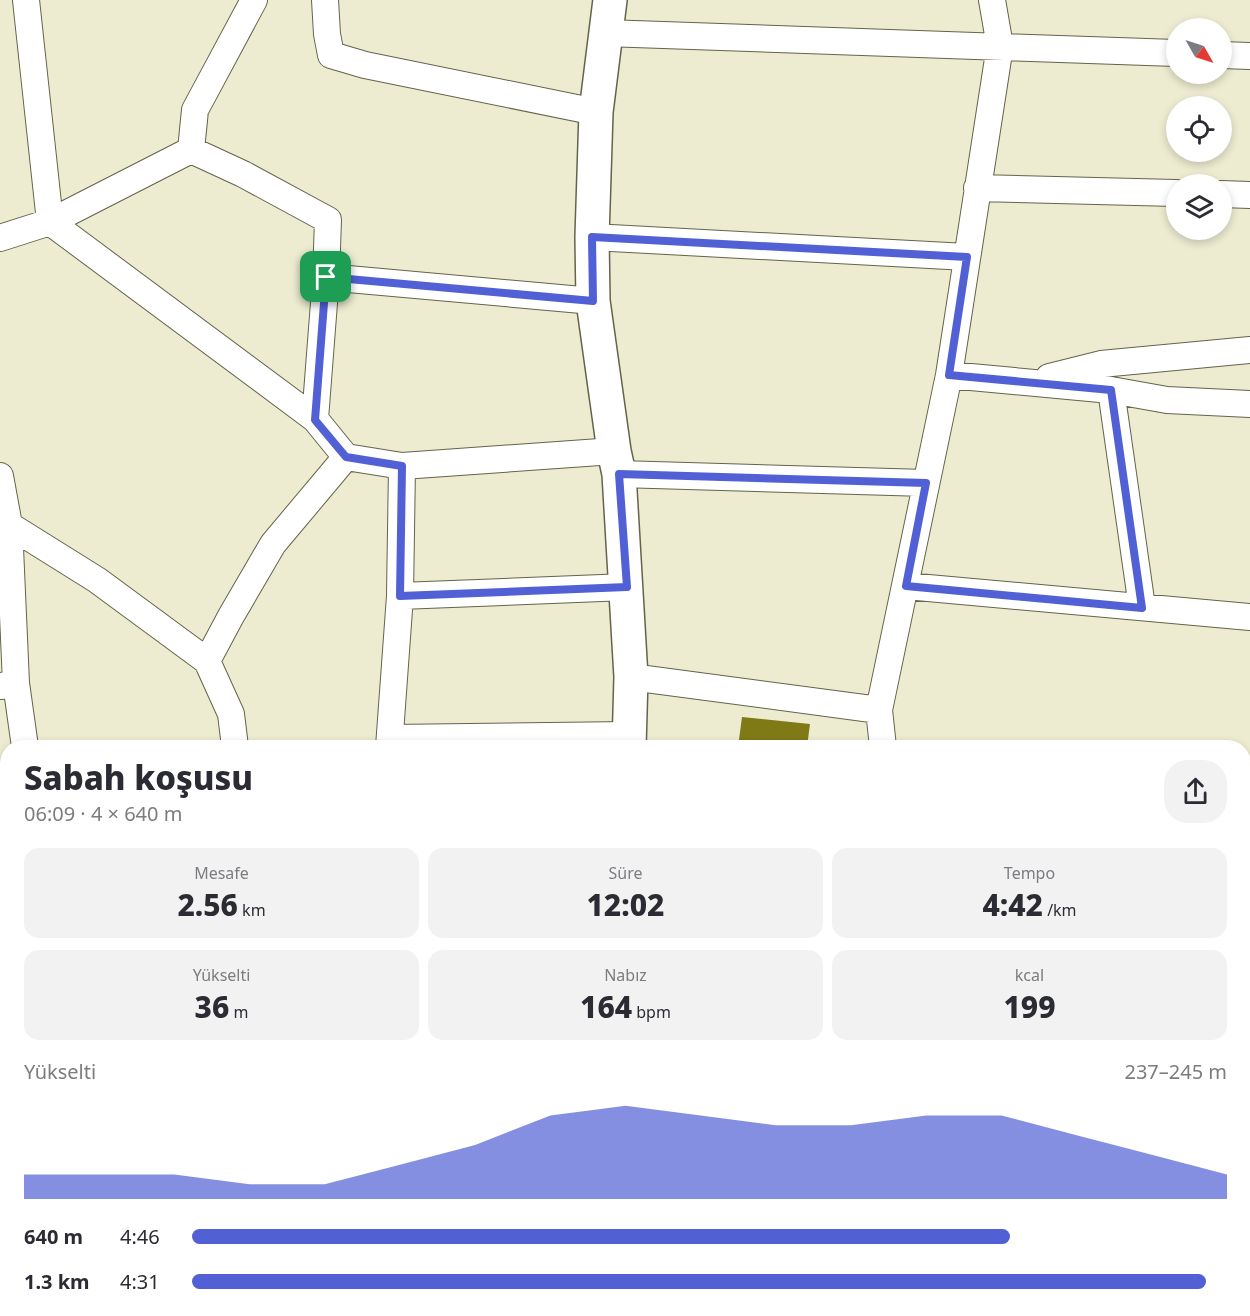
<!DOCTYPE html>
<html lang="tr">
<meta charset="utf-8">
<style>
:root{--surface:#fff;--page:#f2f2f3;--text:#2b2b33;--muted:#7c7c81;--accent:#5260d6}
body{margin:0;font-family:"Noto Sans",sans-serif;background:var(--page);color:var(--text);height:100vh;display:flex;flex-direction:column;font-size:22px;white-space:nowrap}
*{box-sizing:border-box;margin:0}
p{font-size:20px;color:var(--muted)}
.icon{flex:none;width:33px;height:33px;fill:none;stroke:currentColor;stroke-width:2;stroke-linecap:round;stroke-linejoin:round}
.map{position:relative;flex:1;overflow:hidden}
.side{position:absolute;left:0px;top:740px;width:1251px;height:578px;display:flex;flex-direction:column;background:var(--surface);border-radius:24px 24px 0 0;box-shadow:0 3px 9px #0003}
.side>*{flex:none}
.needle{width:39px;rotate:129deg}
.tools{position:absolute;left:1166px;top:18px;display:grid;gap:12px}
.tools a{display:grid;place-items:center;width:66px;height:66px;border-radius:50%;background:var(--surface);box-shadow:0 3px 9px #0003;font-size:30px}
.pin{position:absolute;display:grid;place-items:center;width:51px;height:51px;color:#fff;margin:-26px;border-radius:12px;box-shadow:0 3px 9px #0006}
.round{display:grid;place-items:center;flex:none;width:63px;height:63px;border-radius:24px;background:var(--page)}
.summary{display:flex;align-items:center;justify-content:space-between;height:102px;padding:0 24px}
h1{font-size:33px;font-weight:800;line-height:45px}
.figures{display:grid;grid-template-columns:repeat(3,1fr);gap:9px;height:102px;padding:6px 24px}
.figures div{display:grid;align-content:center;border-radius:15px;background:var(--page);text-align:center}
.figures b{font-size:30px;font-weight:800}
.figures small{font-size:16px;font-weight:400}
.figures p{font-size:16px}
.chart{height:168px;padding:12px 24px}
.chart p{display:flex;justify-content:space-between}
.chart svg{width:100%;height:108px;margin-top:6px;fill:var(--accent);opacity:.7}
ul{padding:0 24px;list-style:none;font-size:20px}
li{display:grid;grid-template-columns:96px 72px 1fr;align-items:center;height:45px}
li i{height:15px;border-radius:8px;background:var(--accent)}
.map>svg:first-child{display:block}
.green{fill:#cfcc8b}
.building{fill:#807a16}
.lines{fill:none;stroke-linecap:round;stroke-linejoin:round}
.street-casing{stroke:#64634b;stroke-width:28}
.secondary-casing{stroke:#64634b;stroke-width:36}
.street{stroke:#fff;stroke-width:26}
.secondary{stroke:#fff;stroke-width:33}
.route-casing{stroke:#fff;stroke-width:12}
.route{stroke:#5260d6;stroke-width:8}
</style>
<div class="map">
<svg width="1250" height="1316" viewBox="0 0 1250 1316">
<rect width="100%" height="100%" fill="#edecd1"/>
<path class="green" d="M197 1310H337L359 1316H195Z"/>
<path class="building" d="M742 717 810 724 807 747H738Z
M366 1310H508L507 1316H365Z"/>
<g class="lines">
<defs>
<path id="street" d="M26 0 50 222 315 419 346 457 402 466 614 451
M325 0 327 34 331 55 365 65 596 112
M605 33 1176 53
M1221 55 1250 56
M191 150 195 110 254 0
M977 188 1176 193
M1221 194 1250 195
M592 237 967 257
M0 238 50 222 191 150 243 174 328 220 326 277 315 419
M326 277 593 301
M949 375 1111 390 1167 400 1250 404
M1049 377 1101 364 1250 350
M1111 390 1142 607
M619 474 926 483
M0 476 9 525 97 580 207 661 231 714 235 747
M9 525 16 683
M906 586 1250 617
M400 596 627 587
M207 661 231 616 273 544 346 457
M631 677 879 710
M1 686 16 683 25 747
M390 738 628 735
M389 747 400 596 402 466
M883 747 879 710 949 375 1000 46 992 0
M1244 823 1250 824
M0 1037H8
M1244 1102 1250 1103
M0 1298 8 1302
M1244 1298 1250 1300
M24 1310 36 1315
M783 1310V1316
M934 1316 935 1310"/>
<path id="secondary" d="M610 0 596 112 592 237 593 301 614 451 619 474 631 677 629 747
M589 1310 590 1316"/>
</defs>
<use href="#street" class="street-casing"/>
<use href="#secondary" class="secondary-casing"/>
<use href="#street" class="street"/>
<use href="#secondary" class="secondary"/>
</g>
<g class="lines">
<defs>
<path id="route" d="M592 237 967 257 949 375 1111 390 1142 608 906 586 926 483 619 474 627 587 400 596 402 466 346 457 315 420 326 277 593 301Z"/>
</defs>
<use href="#route" class="route-casing"/>
<use href="#route" class="route"/>
</g>
</svg>
<div class="tools">
<a><svg class="needle" viewBox="-14 -14 28 28"><path d="M0-13l5 13h-10z" fill="#e53935"/><path d="M0 13l5-13h-10z" fill="#7c7c81"/></svg></a>
<a><svg class="icon" aria-label="locate" viewBox="0 0 24 24"><circle cx="12" cy="12" r="6"/><path d="M12 2v4M12 18v4M2 12h4M18 12h4"/></svg></a>
<a><svg class="icon" aria-label="layers" viewBox="0 0 24 24"><path d="M12 4l9 5-9 5-9-5zM3 14l9 5 9-5"/></svg></a>
</div>
<div class="pin" style="left:326px;top:277px;background:#1e9e55"><svg class="icon" aria-label="arrive" viewBox="0 0 24 24"><path d="M6 21V4h12l-3 4 3 4H6"/></svg></div>
<section class="side">
<div class="summary"><div><h1>Sabah koşusu</h1><p>06:09 · 4 × 640 m</p></div><a class="round"><svg class="icon" aria-label="share" viewBox="0 0 24 24"><path d="M12 15V3M7 8l5-5 5 5M5 13v7h14v-7"/></svg></a></div>
<div class="figures">
<div><p>Mesafe</p><b>2.56<small> km</small></b></div>
<div><p>Süre</p><b>12:02</b></div>
<div><p>Tempo</p><b>4:42<small> /km</small></b></div>
</div>
<div class="figures">
<div><p>Yükselti</p><b>36<small> m</small></b></div>
<div><p>Nabız</p><b>164<small> bpm</small></b></div>
<div><p>kcal</p><b>199</b></div>
</div>
<div class="chart"><p><span>Yükselti</span>237–245 m</p>
<svg viewBox="0 0 160 44" preserveAspectRatio="none"><path d="M0 44V34L10 34L20 34L30 38L40 38L50 30L60 22L70 10L80 6L90 10L100 14L110 14L120 10L130 10L140 18L150 26L160 34V44z"/></svg>
</div>
<ul>
<li><b>640 m</b>4:46<i style="width:79%"></i></li>
<li><b>1.3 km</b>4:31<i style="width:98%"></i></li>
</ul>
</section>
</div>
